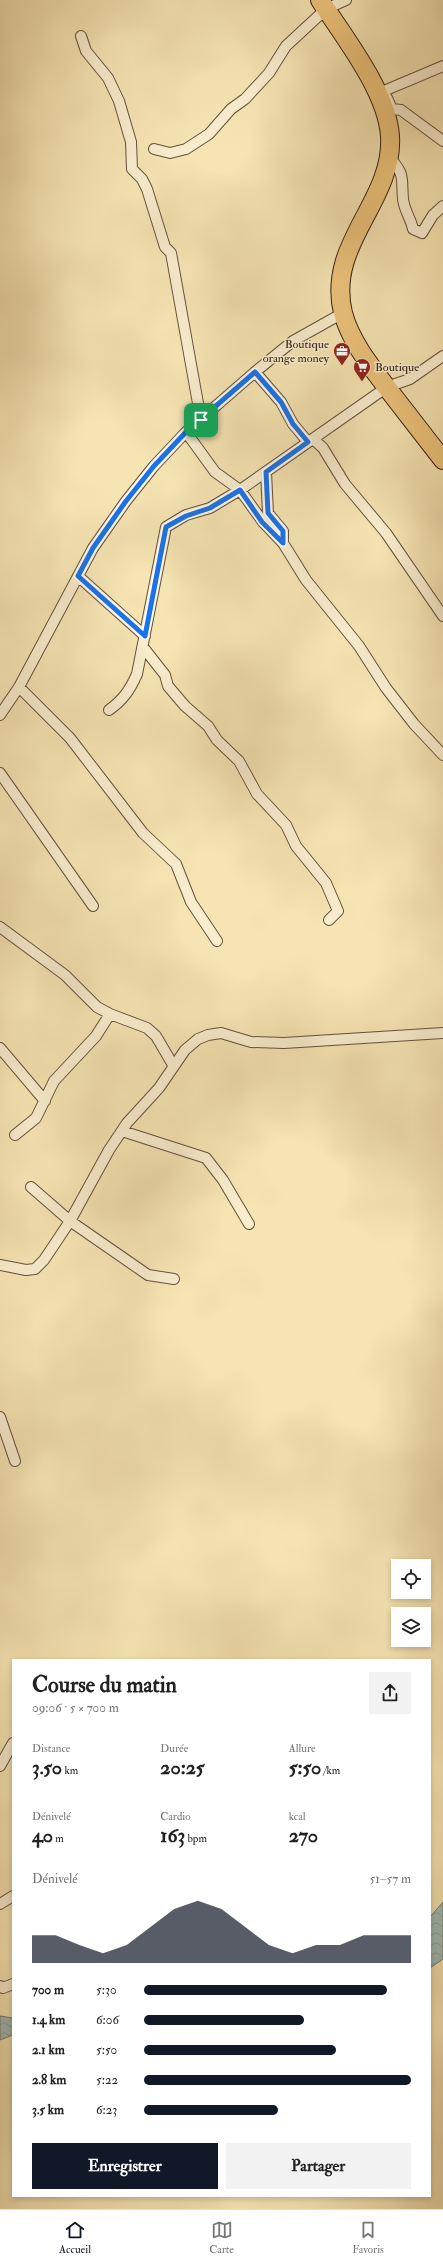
<!DOCTYPE html>
<html lang="fr">
<meta charset="utf-8">
<style>
:root{--surface:#fff;--page:#f2f2f2;--text:#222;--muted:#767676;--line:#e0e0e0;--accent:#111827}
body{margin:0;font-family:"IM FELL Double Pica",serif;background:var(--page);color:var(--text);height:100vh;display:flex;flex-direction:column;font-size:15px;white-space:nowrap}
*{box-sizing:border-box;margin:0}
p{font-size:13px;color:var(--muted)}
.icon{flex:none;width:22px;height:22px;fill:none;stroke:currentColor;stroke-width:2;stroke-linecap:round;stroke-linejoin:round}
.map{position:relative;flex:1;overflow:hidden}
.drawer{position:absolute;left:12px;top:1659px;width:419px;height:538px;display:flex;flex-direction:column;background:var(--surface);border-radius:0px;box-shadow:0 2px 6px #0003}
.drawer>*{flex:none}
.tools{position:absolute;left:391px;top:1559px;display:grid;gap:8px}
.tools a{display:grid;place-items:center;width:40px;height:40px;border-radius:0px;background:var(--surface);box-shadow:0 2px 6px #0003;font-size:20px}
.pin{position:absolute;display:grid;place-items:center;width:34px;height:34px;color:#fff;margin:-17px;border-radius:8px;box-shadow:0 2px 6px #0006}
.round{display:grid;place-items:center;flex:none;width:42px;height:42px;border-radius:0px;background:var(--page)}
.summary{display:flex;align-items:center;justify-content:space-between;height:68px;padding:0 20px}
h1{font-size:22px;font-weight:800;line-height:30px}
.figures{display:grid;grid-template-columns:repeat(3,1fr);gap:6px;height:68px;padding:4px 20px}
.figures div{display:grid;align-content:center}
.figures b{font-size:20px;font-weight:800}
.figures small{font-size:11px;font-weight:400}
.figures p{font-size:11px}
.chart{height:112px;padding:8px 20px}
.chart p{display:flex;justify-content:space-between}
.chart svg{width:100%;height:72px;margin-top:4px;fill:var(--accent);opacity:.7}
.primary-button{display:flex;gap:8px;margin-top:auto;padding:8px 20px}
.primary-button a{flex:1;height:46px;border-radius:0px;background:var(--accent);color:#fff;font-size:16px;font-weight:800;line-height:46px;text-align:center}
.primary-button a+a{background:var(--page);color:var(--text)}
ul{padding:0 20px;list-style:none;font-size:13px}
li{display:grid;grid-template-columns:64px 48px 1fr;align-items:center;height:30px}
li i{height:10px;border-radius:5px;background:var(--accent)}
.menu{display:flex;justify-content:space-around;align-items:center;height:56px;border-top:1px solid var(--line);background:var(--surface);font-size:11px;color:var(--muted)}
.menu a{display:grid;justify-items:center;gap:2px}
.menu .on{color:var(--accent)}
.map>svg:first-child{display:block}
.water{fill:url(#water-waves);stroke:#747e75}
.lines{fill:none;stroke-linecap:round;stroke-linejoin:round}
.street-casing{stroke:#64513c;stroke-width:12}
.highway-casing{stroke:#332014;stroke-width:20}
.street{stroke:#f9edce;stroke-width:10}
.highway{stroke:#ebc27a;stroke-width:18}
.route-casing{stroke:#fff;stroke-width:8}
.route{stroke:#1a73e8;stroke-width:5}
.labels{text-anchor:middle;dominant-baseline:central;stroke-width:3;stroke-linejoin:round;paint-order:stroke}
.poi-label{font-size:12px;fill:#332014;stroke:#f9edce;text-anchor:end}
</style>
<div class="map">
<svg width="443" height="2209" viewBox="0 0 443 2209">
<defs>
<pattern id="water-waves" width="16" height="10" patternUnits="userSpaceOnUse"><rect width="16" height="10" fill="#a0bcb6"/><path d="M0 5q4-4 8 0t8 0" fill="none" stroke="#8aa19c"/></pattern>
</defs>
<rect width="100%" height="100%" fill="#f6e4b3"/>
<filter id="stains"><feTurbulence type="fractalNoise" baseFrequency=".005" numOctaves="4"/><feColorMatrix values="0 0 0 0 .2 0 0 0 0 .09 0 0 0 0 .02 0 0 0 .5 -.17"/></filter>
<radialGradient id="worn" r=".72"><stop offset=".6" stop-color="#630" stop-opacity="0"/><stop offset="1" stop-color="#630" stop-opacity=".3"/></radialGradient>
<path class="water" d="M443 1902V1959L430 1968V1917Z
M0 2016 13 2018V2035L0 2040Z"/>
<g class="lines">
<defs>
<path id="street" d="M81 36 86 51 108 78 119 101 131 142 132 169 142 179 147 189 165 247 171 253 201 420
M379 93 443 66
M387 98 392 109 401 110 443 141
M154 149 170 153 186 149 209 134 231 109 245 99 269 73 286 46 326 9 346 0
M389 157C406 175 401 178 403 199 404 210 411 219 413 229L422 233 433 215 443 206
M255 372 281 402 293 424 308 442
M186 432 215 472 240 490 263 522 283 543 306 580 359 646 386 688 414 724 443 755
M313 439 323 448 345 484 386 533 443 616
M266 472 268 513 283 531V543
M78 576 145 636
M143 647 165 675 168 686 185 706 208 726 217 740 239 761 257 794 286 825 296 846 326 883 338 911 329 920
M19 687 70 738 143 833 176 864 191 902 217 941
M109 710C123 700 130 690 137 674L166 527 186 515 210 508 240 490 387 387 410 379 443 356
M0 715 19 687 93 548 126 501 154 466 186 432 255 372 293 341 343 313
M0 773 93 906
M0 927 65 975 97 1007 110 1014 147 1028 156 1036 173 1065
M0 1048 45 1101
M122 1131 206 1158 223 1180 249 1224
M15 1135 36 1118 54 1081 96 1036 110 1014
M31 1187 70 1221 148 1275 174 1279
M0 1265 26 1270 35 1269 44 1260 70 1221 109 1150 127 1123 159 1088 185 1050 198 1039 208 1035 221 1033 251 1042 284 1043 443 1033
M0 1417 15 1461
M0 1766 13 1743
M0 1904 13 1896
M0 1986 3 1988 13 1984"/>
<path id="highway" d="M320 0C344 37 387 91 390 136 394 202 326 243 343 313 351 343 373 369 391 393 409 416 426 438 443 460"/>
</defs>
<use href="#street" class="street-casing"/>
<use href="#highway" class="highway-casing"/>
<use href="#street" class="street"/>
<use href="#highway" class="highway"/>
</g>
<g class="lines">
<defs>
<path id="route" d="M255 372 281 402 293 424 308 442 266 472 268 513 283 531V543L262 522 240 490 210 508 186 516 166 527 145 636 78 576 93 548 126 501 154 466 186 432Z"/>
</defs>
<use href="#route" class="route-casing"/>
<use href="#route" class="route"/>
</g>
<defs>
<symbol id="office-pin" viewBox="-11 -11 22 30"><path d="M0 17L-7.5 6A9.5 9.5 0 1 1 7.5 6Z" fill="#8f2418" stroke="#f9edce"/><path d="M-6-3h4V-5.5h4V-3h4V5H-6ZM-1-4.5V-3h2v-1.5ZM-6 0V1H6V0Z" fill="#fff"/></symbol>
<symbol id="supermarket-pin" viewBox="-11 -11 22 30"><path d="M0 17L-7.5 6A9.5 9.5 0 1 1 7.5 6Z" fill="#8f2418" stroke="#f9edce"/><path d="M-6-5.5h2.5l.6 2H6L4.5 2H-2.5L-4.4-4H-6ZM-1.5 3.2a1.3 1.3 0 1 0 .1 0ZM3 3.2a1.3 1.3 0 1 0 .1 0Z" fill="#fff"/></symbol>
</defs>
<g fill-rule="evenodd">
<use href="#office-pin" x="332" y="341" width="20" height="27"/>
<use href="#supermarket-pin" x="352" y="357" width="20" height="27"/>
</g>
<g class="labels">
<g class="poi-label">
<text x="329" y="344">Boutique<tspan x="329" dy="14">orange money</tspan></text>
<text x="375" y="367" text-anchor="start">Boutique</text>
</g>
</g>
<rect width="100%" height="100%" filter="url(#stains)"/>
<rect width="100%" height="100%" fill="url(#worn)"/>
</svg>
<div class="tools">
<a><svg class="icon" aria-label="locate" viewBox="0 0 24 24"><circle cx="12" cy="12" r="6"/><path d="M12 2v4M12 18v4M2 12h4M18 12h4"/></svg></a>
<a><svg class="icon" aria-label="layers" viewBox="0 0 24 24"><path d="M12 4l9 5-9 5-9-5zM3 14l9 5 9-5"/></svg></a>
</div>
<div class="pin" style="left:201px;top:420px;background:#1e9e55"><svg class="icon" aria-label="arrive" viewBox="0 0 24 24"><path d="M6 21V4h12l-3 4 3 4H6"/></svg></div>
<section class="drawer">
<div class="summary"><div><h1>Course du matin</h1><p>09:06 · 5 × 700 m</p></div><a class="round"><svg class="icon" aria-label="share" viewBox="0 0 24 24"><path d="M12 15V3M7 8l5-5 5 5M5 13v7h14v-7"/></svg></a></div>
<div class="figures">
<div><p>Distance</p><b>3.50<small> km</small></b></div>
<div><p>Durée</p><b>20:25</b></div>
<div><p>Allure</p><b>5:50<small> /km</small></b></div>
</div>
<div class="figures">
<div><p>Dénivelé</p><b>40<small> m</small></b></div>
<div><p>Cardio</p><b>163<small> bpm</small></b></div>
<div><p>kcal</p><b>270</b></div>
</div>
<div class="chart"><p><span>Dénivelé</span>51–57 m</p>
<svg viewBox="0 0 160 44" preserveAspectRatio="none"><path d="M0 44V27L10 27L20 33L30 38L40 33L50 22L60 11L70 6L80 11L90 22L100 33L110 38L120 33L130 33L140 27L150 27L160 27V44z"/></svg>
</div>
<ul>
<li><b>700 m</b>5:30<i style="width:91%"></i></li>
<li><b>1.4 km</b>6:06<i style="width:60%"></i></li>
<li><b>2.1 km</b>5:50<i style="width:72%"></i></li>
<li><b>2.8 km</b>5:22<i style="width:100%"></i></li>
<li><b>3.5 km</b>6:23<i style="width:50%"></i></li>
</ul>
<div class="primary-button"><a>Enregistrer</a><a>Partager</a></div>
</section>
</div>
<nav class="menu">
<a class="on"><svg class="icon" aria-label="home" viewBox="0 0 24 24"><path d="M3 11l9-7 9 7M6 9v11h12V9"/></svg>Accueil</a>
<a><svg class="icon" aria-label="map" viewBox="0 0 24 24"><path d="M3 6l6-2 6 2 6-2v14l-6 2-6-2-6 2zM9 4v14M15 6v14"/></svg>Carte</a>
<a><svg class="icon" aria-label="saved" viewBox="0 0 24 24"><path d="M7 4h10v16l-5-4-5 4z"/></svg>Favoris</a>
</nav>
